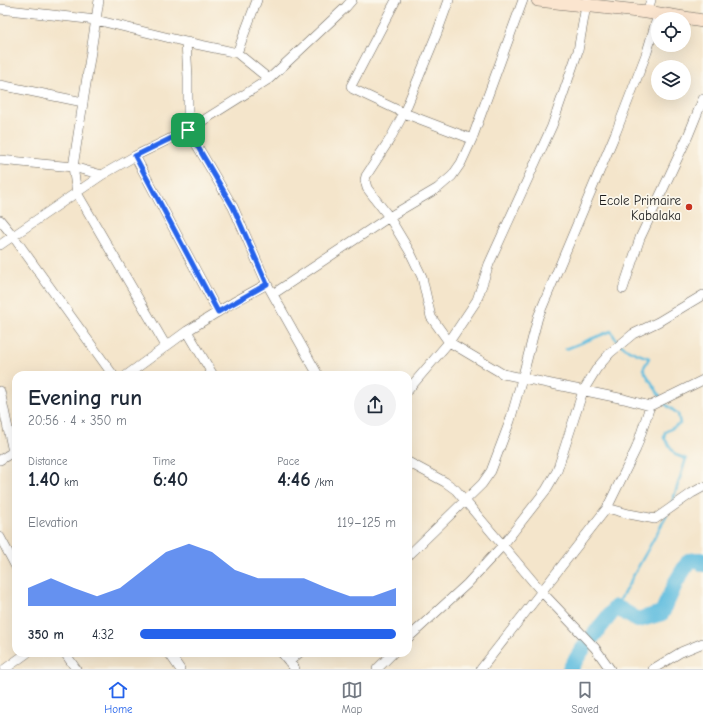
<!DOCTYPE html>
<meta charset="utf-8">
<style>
:root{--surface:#fff;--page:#f2f2f3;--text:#1f2937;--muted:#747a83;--line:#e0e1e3;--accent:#2563eb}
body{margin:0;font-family:"Comic Neue",sans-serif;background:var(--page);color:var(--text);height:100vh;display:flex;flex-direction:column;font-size:15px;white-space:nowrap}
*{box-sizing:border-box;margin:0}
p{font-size:13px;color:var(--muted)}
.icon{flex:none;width:22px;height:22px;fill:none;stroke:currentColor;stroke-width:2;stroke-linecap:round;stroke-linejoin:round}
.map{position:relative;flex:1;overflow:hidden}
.sheet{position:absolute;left:12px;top:371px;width:400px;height:286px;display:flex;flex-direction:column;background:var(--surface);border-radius:12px;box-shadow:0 4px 16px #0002}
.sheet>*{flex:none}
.buttons{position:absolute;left:651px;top:12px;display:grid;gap:8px}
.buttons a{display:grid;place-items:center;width:40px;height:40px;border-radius:50%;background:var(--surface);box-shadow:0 4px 16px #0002;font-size:20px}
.pin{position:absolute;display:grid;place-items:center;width:34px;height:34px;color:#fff;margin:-17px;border-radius:8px;box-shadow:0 2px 6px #0006}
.round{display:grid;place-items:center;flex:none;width:42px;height:42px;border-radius:21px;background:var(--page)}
.headline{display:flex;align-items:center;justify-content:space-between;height:68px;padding:0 16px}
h1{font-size:22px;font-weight:800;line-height:30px}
.stats{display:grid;grid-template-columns:repeat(3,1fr);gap:6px;height:68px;padding:4px 16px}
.stats div{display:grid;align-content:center}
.stats b{font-size:20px;font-weight:800}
.stats small{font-size:11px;font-weight:400}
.stats p{font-size:11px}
.chart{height:112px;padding:8px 16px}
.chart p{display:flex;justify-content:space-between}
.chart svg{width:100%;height:72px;margin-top:4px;fill:var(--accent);opacity:.7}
ul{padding:0 16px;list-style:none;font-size:13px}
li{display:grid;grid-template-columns:64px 48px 1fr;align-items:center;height:30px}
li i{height:10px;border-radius:5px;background:var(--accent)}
.menu{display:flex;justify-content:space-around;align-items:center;height:56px;border-top:1px solid var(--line);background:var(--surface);font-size:11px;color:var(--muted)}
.menu a{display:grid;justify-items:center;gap:2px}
.menu .selected{color:var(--accent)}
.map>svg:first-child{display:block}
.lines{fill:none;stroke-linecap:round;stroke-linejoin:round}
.stream{stroke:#62bedf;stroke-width:2.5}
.river{stroke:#62bedf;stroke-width:16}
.street-casing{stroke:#686259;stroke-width:10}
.secondary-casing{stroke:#686259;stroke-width:14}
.street{stroke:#fff;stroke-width:9}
.secondary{stroke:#fbe5cf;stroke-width:13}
.route-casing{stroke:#fff;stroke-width:8}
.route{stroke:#2563eb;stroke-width:5}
.poi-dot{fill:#c8321e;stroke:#fbf7ec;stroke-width:1.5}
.labels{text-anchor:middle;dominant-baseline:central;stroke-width:3.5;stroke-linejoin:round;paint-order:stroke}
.poi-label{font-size:13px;fill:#1c1c1c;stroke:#fbf7ec;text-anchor:end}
</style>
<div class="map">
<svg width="703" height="669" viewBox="0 0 703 669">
<rect width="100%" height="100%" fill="#fbf7ec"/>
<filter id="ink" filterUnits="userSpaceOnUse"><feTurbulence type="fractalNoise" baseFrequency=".025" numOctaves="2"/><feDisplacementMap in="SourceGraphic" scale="8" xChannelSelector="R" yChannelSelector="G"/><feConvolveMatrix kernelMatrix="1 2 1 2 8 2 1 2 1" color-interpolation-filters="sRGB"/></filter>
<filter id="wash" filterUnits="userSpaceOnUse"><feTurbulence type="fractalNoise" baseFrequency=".012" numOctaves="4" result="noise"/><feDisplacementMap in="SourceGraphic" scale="16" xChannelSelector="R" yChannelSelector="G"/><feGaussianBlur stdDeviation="0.9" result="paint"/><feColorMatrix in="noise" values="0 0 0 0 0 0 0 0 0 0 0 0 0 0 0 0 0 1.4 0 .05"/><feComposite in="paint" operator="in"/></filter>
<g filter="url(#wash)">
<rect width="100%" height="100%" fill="#f4e5cb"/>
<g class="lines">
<path class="stream" d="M566 349 611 331C620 349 630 351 649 358L643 369 665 404 678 414 680 424 665 432 664 438 676 455 686 459 672 503
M616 607 667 515"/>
<path class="river" d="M570 669 582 650 616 607 638 620 662 613 676 582 689 561 700 560 703 564"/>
</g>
</g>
<g filter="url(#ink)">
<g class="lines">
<defs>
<path id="street" d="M99 0 73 167 77 193 166 346
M396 0 351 86 353 89 404 113 472 139
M449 0 437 33 404 113 390 139 366 176 365 180 367 188 389 217 410 252 422 277 431 317 449 342 503 374 624 399 650 406 703 380
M0 9 96 20 186 42 224 50 237 53 269 79
M647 12 651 0
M186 42 188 77V130L233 207 267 284 318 375
M237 53 257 0
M0 85 83 102
M135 156 218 312
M0 160 73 167 102 175
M0 220 13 236 113 375
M0 245 102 175 135 156 188 130 269 79 346 7 352 0
M623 289 640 238 688 136 703 99
M273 294 389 217 438 188 452 176 461 163 472 139 523 0
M187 331 213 375
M127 375 187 331 234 302 267 284
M408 390 449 342 477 300 489 264 552 126 578 51 587 0
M0 391 13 452
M0 460 16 450
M408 462 445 482 456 490 541 591 595 648 610 669
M607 508 629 514 655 519 692 493 703 487
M0 537 16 567
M408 556 482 484 491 471 510 421 522 379 538 317 616 132 647 52 658 15
M408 638 467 584 503 545 546 490 557 471 583 391 597 368 610 353 633 334 658 322 703 295
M65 653 76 669
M169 653 180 669
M282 653 295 669
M289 662 299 653
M5 669 27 653
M377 669 393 653
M481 669 607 508 636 449 650 406
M653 669 681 652 703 643"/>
<path id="secondary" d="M538 0 647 12 703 21"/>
</defs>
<use href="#street" class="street-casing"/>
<use href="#secondary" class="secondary-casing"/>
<use href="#street" class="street"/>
<use href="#secondary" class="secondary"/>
</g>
</g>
<g class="lines" filter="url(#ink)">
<defs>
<path id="route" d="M188 130 233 207 267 284 218 312 135 156Z"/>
</defs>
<use href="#route" class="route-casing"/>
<use href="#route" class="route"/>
</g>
<circle class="poi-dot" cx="689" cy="207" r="4"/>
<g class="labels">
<g class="poi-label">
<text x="681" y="200">Ecole Primaire<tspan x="681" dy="15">Kabalaka</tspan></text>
</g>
</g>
</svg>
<div class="buttons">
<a><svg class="icon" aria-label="locate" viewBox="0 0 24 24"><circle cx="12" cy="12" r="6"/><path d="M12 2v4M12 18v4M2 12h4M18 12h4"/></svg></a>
<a><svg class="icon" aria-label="layers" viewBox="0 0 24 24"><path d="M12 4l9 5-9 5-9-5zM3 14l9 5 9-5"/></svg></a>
</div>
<div class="pin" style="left:188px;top:130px;background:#1e9e55"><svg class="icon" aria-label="arrive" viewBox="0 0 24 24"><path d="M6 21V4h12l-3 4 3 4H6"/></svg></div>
<section class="sheet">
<div class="headline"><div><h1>Evening run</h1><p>20:56 · 4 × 350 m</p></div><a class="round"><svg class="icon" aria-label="share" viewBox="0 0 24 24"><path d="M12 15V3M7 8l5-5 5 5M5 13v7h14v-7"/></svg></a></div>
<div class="stats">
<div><p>Distance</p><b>1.40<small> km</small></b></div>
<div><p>Time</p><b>6:40</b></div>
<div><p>Pace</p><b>4:46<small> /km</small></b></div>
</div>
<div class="chart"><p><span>Elevation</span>119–125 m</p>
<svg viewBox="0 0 160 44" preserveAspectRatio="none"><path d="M0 44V33L10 27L20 33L30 38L40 33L50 22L60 11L70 6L80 11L90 22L100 27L110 27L120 27L130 33L140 38L150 38L160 33V44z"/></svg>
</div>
<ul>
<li><b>350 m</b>4:32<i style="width:100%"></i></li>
</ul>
</section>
</div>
<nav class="menu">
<a class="selected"><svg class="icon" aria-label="home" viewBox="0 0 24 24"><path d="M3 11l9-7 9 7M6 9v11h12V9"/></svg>Home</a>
<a><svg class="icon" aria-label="map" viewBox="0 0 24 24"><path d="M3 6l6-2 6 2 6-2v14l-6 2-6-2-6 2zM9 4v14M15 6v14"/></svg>Map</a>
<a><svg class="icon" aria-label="saved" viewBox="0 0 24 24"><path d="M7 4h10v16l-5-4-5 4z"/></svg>Saved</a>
</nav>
